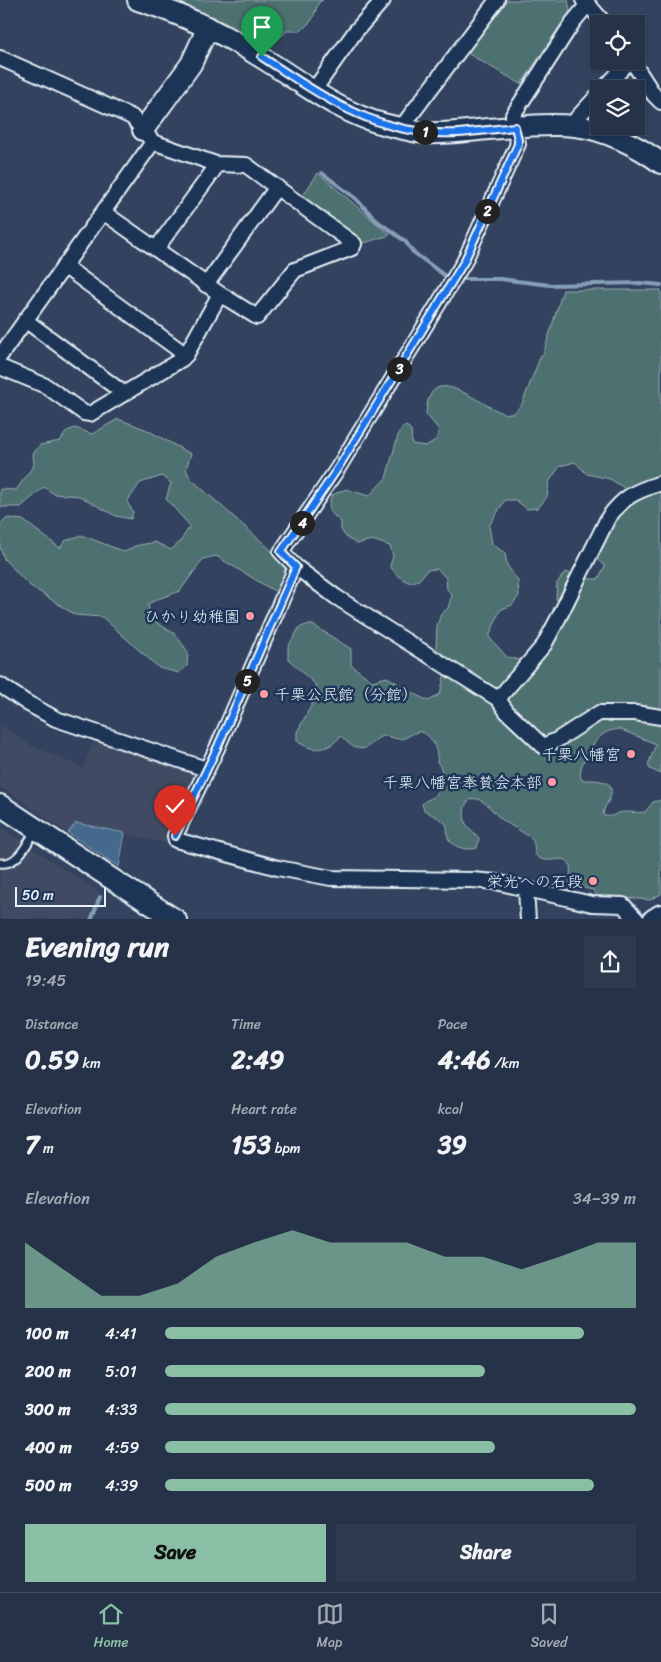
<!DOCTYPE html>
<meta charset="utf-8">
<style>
:root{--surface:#263247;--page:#2e3a4e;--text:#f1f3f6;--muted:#a4aab4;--line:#424d60;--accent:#8abfa5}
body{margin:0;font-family:Sriracha,"Klee One",sans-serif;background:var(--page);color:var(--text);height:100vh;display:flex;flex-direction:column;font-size:19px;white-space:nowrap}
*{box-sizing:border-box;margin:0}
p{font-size:16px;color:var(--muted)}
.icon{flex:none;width:28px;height:28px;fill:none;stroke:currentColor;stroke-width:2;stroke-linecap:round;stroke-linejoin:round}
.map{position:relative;height:919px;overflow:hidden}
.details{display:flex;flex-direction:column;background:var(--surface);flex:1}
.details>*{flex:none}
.buttons{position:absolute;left:590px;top:15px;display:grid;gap:10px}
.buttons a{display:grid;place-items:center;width:55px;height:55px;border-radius:0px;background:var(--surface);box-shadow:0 1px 4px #0004,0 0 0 1px var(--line);font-size:25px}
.scale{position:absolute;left:15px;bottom:12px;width:91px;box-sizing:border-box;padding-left:5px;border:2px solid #e8f1f8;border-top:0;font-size:14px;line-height:18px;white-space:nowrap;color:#e8f1f8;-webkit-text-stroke:4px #1d3557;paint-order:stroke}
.pin{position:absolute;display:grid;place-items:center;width:42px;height:42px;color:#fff;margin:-51px -21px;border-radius:50% 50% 50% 0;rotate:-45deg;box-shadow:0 0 5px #0007}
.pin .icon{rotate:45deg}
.km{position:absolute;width:25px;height:25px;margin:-12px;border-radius:50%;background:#222;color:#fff;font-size:14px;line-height:25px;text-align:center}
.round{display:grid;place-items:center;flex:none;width:52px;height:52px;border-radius:0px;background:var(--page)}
.overview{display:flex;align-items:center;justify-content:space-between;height:85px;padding:0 25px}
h1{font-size:28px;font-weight:700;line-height:38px}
.metrics{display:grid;grid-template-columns:repeat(3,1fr);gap:8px;height:85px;padding:5px 25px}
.metrics div{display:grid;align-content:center}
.metrics b{font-size:25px;font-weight:700}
.metrics small{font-size:14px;font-weight:400}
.metrics p{font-size:14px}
.chart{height:140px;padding:10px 25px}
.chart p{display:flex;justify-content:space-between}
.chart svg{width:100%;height:90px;margin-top:5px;fill:var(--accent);opacity:.7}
.action{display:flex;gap:10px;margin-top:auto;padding:10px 25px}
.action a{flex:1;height:58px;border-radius:0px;background:var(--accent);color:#111;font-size:20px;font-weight:700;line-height:58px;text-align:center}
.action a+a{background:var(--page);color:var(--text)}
ul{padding:0 25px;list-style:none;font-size:16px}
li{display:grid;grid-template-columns:80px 60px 1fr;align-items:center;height:38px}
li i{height:12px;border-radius:6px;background:var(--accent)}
.tab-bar{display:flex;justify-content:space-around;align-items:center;height:70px;border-top:1px solid var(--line);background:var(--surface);font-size:14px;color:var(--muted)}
.tab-bar a{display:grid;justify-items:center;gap:2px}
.tab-bar .selected{color:var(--accent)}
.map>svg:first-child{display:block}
.built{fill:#414b64}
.green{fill:#4e6f70;stroke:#9bb0b4;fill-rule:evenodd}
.water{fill:#45698c;stroke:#869fb7}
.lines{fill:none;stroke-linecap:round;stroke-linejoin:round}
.stream{stroke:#869fb7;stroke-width:4}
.lane-casing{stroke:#e8f1f8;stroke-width:11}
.street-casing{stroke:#e8f1f8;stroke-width:18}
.secondary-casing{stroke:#e8f1f8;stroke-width:24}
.lane{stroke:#1d3557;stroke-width:7}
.street{stroke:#1d3557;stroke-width:14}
.secondary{stroke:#1d3557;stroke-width:20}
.route-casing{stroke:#fff;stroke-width:10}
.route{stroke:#1a73e8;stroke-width:6}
.poi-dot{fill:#ff9aa2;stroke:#1d3557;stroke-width:2}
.labels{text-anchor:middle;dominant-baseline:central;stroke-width:5;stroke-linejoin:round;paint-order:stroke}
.poi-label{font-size:16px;fill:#e8f1f8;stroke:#1d3557;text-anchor:end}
</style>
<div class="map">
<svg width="661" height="920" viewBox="0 0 661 920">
<rect width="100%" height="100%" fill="#32425f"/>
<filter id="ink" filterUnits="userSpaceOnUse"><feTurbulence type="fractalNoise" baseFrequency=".02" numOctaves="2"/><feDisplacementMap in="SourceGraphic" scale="10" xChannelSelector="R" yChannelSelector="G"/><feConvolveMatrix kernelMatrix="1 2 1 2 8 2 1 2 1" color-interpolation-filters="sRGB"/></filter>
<g filter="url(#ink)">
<path class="built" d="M0 724 26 743 83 768 96 736 202 771 169 844 76 823 68 833 0 786Z
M0 827 99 892 88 919H0Z"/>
<path class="green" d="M172 0H323L319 2 312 20 301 31H287L279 38 269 41 257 39 203 12Z
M505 0H568L570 11 521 84 467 53Z
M318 173 390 235 361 244 302 197Z
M563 290H661V774L650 769 648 765 656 744 619 729C613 730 606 731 601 736 592 743 575 770 582 780 592 780 601 779 610 785 615 799 604 802 603 815 611 819 615 813 623 812 631 812 638 813 645 812L653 802 661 800V894L650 900 613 897 601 898 597 897 593 890 571 885 569 881C576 846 554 866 539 858 532 854 536 847 533 841 528 833 507 825 499 817 493 812 489 805 482 801 466 792 461 811 466 824 469 829 475 833 479 838L477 848C468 851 453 848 448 838 446 833 449 827 445 823 440 818 430 814 424 810L422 804C426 800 427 800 432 798 443 790 446 771 437 762 439 752 431 731 418 732 412 733 406 739 400 739 392 739 388 734 380 737 372 741 367 752 357 748 351 747 345 740 341 736 328 751 313 753 297 741V732L318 693 315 684 288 659V647L299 628 306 625H313L351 649V665L372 681 387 677 422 698 429 701 440 694 444 677 445 657 436 648 437 626 441 614 448 608 452 595 447 589 446 578 437 569 427 570 420 579 411 583C402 580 396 575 390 566L393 556 390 546 372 540 357 544 346 537 341 530V522C330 512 326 511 332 495L346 489 369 496 386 478 399 432 404 426 408 427 411 430 412 444 426 446 437 439 439 430 426 414C429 358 477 404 503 413 506 414 510 413 514 413L522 404 541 355H543ZM575 462 587 474 610 479 624 488 628 503 613 517 593 556 605 566 598 579H591L565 572 557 583 556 599 567 612 524 661 507 657 489 637 500 610 512 605 519 596 518 581 507 565 505 553 492 544 489 526 505 500H516L527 509 538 508 547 497 549 482 560 466Z
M118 419 145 429 191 454 186 469 190 478 271 550 285 567 284 584 276 592 216 556 203 559 180 591 158 599 148 604 151 619 175 634 188 652 187 666 179 673 159 668 102 617 75 615 29 585 4 559 0 547V527L3 521 8 518 23 520 60 548 65 541 81 535 125 552 135 546 155 542 171 550 180 542 190 526 166 499 171 483 162 476 140 483 127 502 133 512 131 519 116 516 79 496 54 494 44 487 21 507H0V489L16 490 34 465 33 454 40 445 60 441 67 431 75 428 92 434Z"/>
<path class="water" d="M76 823 125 833 119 867 68 833Z"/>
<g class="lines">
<path class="stream" d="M322 173 355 198 377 221 405 241 413 252 448 278
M463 279H500L550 285 640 283 661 285
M91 920 100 897"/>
<defs>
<path id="lane" d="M0 863C18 866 27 843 36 830"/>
<path id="street" d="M583 0 588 4 573 22 513 115 518 144 464 262 338 468 281 552 296 567 336 597 498 699 544 645 560 615 608 518C624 496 636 491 661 483
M588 4 605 24
M0 58 132 117 153 142 216 164 246 165 354 244 352 248 295 270 257 317 220 294 103 212
M632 61 654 95 661 102
M604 89 629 61
M314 90 355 32 383 0
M577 126V118L599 94
M401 128 497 0
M156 249 213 171 216 164
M64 266 186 355
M206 285 277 187
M25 320 118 389 123 394
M0 356 153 142
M0 367 46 386 84 413 90 414 182 359 186 355 220 294
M296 567 218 746 175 836 176 840 278 868 331 878 472 880 496 882 592 904 623 905 637 920
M0 685 27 703 56 719 206 769
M498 699 507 712 543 746 557 740 599 713H635L661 717
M526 890 528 920"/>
<path id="secondary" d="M138 0C182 14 225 34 264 59 303 83 342 115 387 125 399 128 412 131 424 133 445 134 467 131 488 129 517 127 546 123 575 126 604 129 638 146 661 163
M143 130 191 64 208 27
M0 805 118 883 176 920
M653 920 661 915"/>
</defs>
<use href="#lane" class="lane-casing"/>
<use href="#street" class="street-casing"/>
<use href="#secondary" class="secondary-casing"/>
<use href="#lane" class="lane"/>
<use href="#street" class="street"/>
<use href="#secondary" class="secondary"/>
</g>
</g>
<g class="lines" filter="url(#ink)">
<defs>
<path id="route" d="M175 836 218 746 296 567 281 552 338 468 464 262 518 144V139L515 127C485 130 453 136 423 132 360 125 313 90 262 57"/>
</defs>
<use href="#route" class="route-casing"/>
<use href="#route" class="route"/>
</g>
<g class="poi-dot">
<circle cx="250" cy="616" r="5"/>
<circle cx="264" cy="694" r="5"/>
<circle cx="631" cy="754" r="5"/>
<circle cx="552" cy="782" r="5"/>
<circle cx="593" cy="881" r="5"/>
</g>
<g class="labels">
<g class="poi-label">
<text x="240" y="616">ひかり幼稚園</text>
<text x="274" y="694" text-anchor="start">千栗公民館（分館）</text>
<text x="621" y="754">千栗八幡宮</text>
<text x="542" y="782">千栗八幡宮奉賛会本部</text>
<text x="583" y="881">栄光への石段</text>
</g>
</g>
</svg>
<div class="buttons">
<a><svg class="icon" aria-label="locate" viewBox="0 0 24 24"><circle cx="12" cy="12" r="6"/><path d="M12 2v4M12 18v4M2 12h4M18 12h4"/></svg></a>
<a><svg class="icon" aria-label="layers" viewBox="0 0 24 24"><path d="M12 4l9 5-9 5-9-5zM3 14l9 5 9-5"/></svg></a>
</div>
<div class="scale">50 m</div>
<div class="pin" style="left:262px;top:57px;background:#1e9e55"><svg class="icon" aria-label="arrive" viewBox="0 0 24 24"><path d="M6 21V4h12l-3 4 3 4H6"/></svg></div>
<div class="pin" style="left:175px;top:836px;background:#d93025"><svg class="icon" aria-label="check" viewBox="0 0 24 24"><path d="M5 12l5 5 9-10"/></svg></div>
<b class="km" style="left:425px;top:132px">1</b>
<b class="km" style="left:487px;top:211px">2</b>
<b class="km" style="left:399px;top:369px">3</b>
<b class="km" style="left:302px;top:523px">4</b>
<b class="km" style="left:247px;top:681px">5</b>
</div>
<section class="details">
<div class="overview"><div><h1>Evening run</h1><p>19:45</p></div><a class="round"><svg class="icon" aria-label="share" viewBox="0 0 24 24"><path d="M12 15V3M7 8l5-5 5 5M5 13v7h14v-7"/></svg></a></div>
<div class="metrics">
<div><p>Distance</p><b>0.59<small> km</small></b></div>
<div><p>Time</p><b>2:49</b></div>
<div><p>Pace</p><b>4:46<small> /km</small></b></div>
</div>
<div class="metrics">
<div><p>Elevation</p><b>7<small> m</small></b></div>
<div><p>Heart rate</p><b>153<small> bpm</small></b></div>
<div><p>kcal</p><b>39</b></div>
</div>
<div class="chart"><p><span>Elevation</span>34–39 m</p>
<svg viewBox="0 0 160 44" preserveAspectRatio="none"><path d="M0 44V12L10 25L20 38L30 38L40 32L50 19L60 12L70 6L80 12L90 12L100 12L110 19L120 19L130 25L140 19L150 12L160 12V44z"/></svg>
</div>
<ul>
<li><b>100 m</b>4:41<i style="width:89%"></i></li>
<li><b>200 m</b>5:01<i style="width:68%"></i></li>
<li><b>300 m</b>4:33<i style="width:100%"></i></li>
<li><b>400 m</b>4:59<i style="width:70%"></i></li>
<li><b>500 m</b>4:39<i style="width:91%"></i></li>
</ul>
<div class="action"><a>Save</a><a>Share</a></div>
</section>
<nav class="tab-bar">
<a class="selected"><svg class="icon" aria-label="home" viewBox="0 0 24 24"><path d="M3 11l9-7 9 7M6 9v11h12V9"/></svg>Home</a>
<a><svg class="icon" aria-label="map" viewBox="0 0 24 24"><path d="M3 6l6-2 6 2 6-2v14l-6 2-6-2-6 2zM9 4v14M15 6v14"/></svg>Map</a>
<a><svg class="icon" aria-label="saved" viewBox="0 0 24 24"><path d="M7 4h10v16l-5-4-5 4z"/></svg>Saved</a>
</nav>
